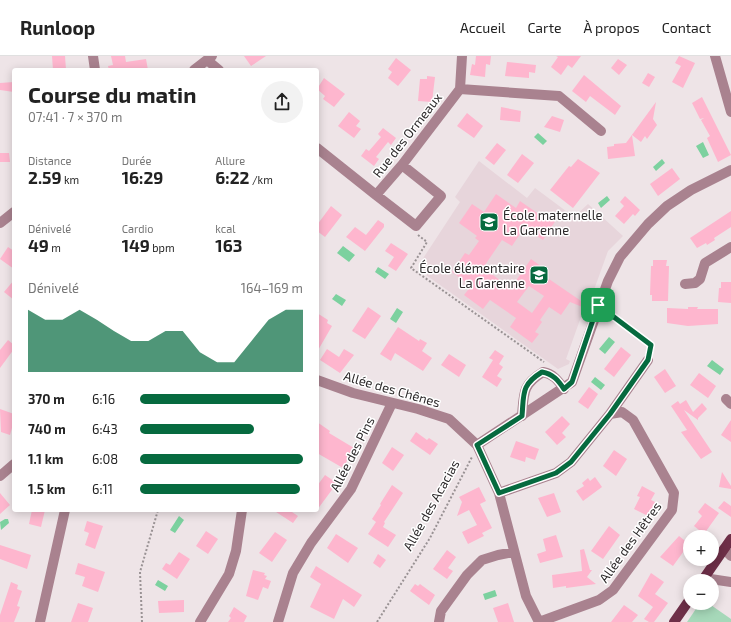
<!DOCTYPE html>
<html lang="fr">
<meta charset="utf-8">
<style>
:root{--surface:#fff;--page:#f2f2f2;--text:#222;--muted:#767676;--line:#e0e0e0;--accent:#066a3f}
body{margin:0;font-family:"Exo 2",sans-serif;background:var(--page);color:var(--text);height:100vh;display:flex;flex-direction:column;font-size:15px;white-space:nowrap}
*{box-sizing:border-box;margin:0}
p{font-size:13px;color:var(--muted)}
.icon{flex:none;width:22px;height:22px;fill:none;stroke:currentColor;stroke-width:2;stroke-linecap:round;stroke-linejoin:round}
.map{position:relative;flex:1;overflow:hidden}
.sheet{position:absolute;left:12px;top:12px;width:307px;height:444px;display:flex;flex-direction:column;background:var(--surface);border-radius:4px;box-shadow:0 2px 10px #0003}
.sheet>*{flex:none}
.buttons{position:absolute;left:683px;top:474px;display:grid;gap:8px}
.buttons a{display:grid;place-items:center;width:36px;height:36px;border-radius:50%;background:var(--surface);box-shadow:0 2px 10px #0003;font-size:20px}
.pin{position:absolute;display:grid;place-items:center;width:34px;height:34px;color:#fff;margin:-17px;border-radius:8px;box-shadow:0 2px 6px #0006}
.round{display:grid;place-items:center;flex:none;width:42px;height:42px;border-radius:21px;background:var(--page)}
.head{display:flex;align-items:center;justify-content:space-between;height:68px;padding:0 16px}
h1{font-size:22px;font-weight:700;line-height:30px}
.stats{display:grid;grid-template-columns:repeat(3,1fr);gap:6px;height:68px;padding:4px 16px}
.stats div{display:grid;align-content:center}
.stats b{font-size:17px;font-weight:700}
.stats small{font-size:11px;font-weight:400}
.stats p{font-size:11px}
.chart{height:112px;padding:8px 16px}
.chart p{display:flex;justify-content:space-between}
.chart svg{width:100%;height:72px;margin-top:4px;fill:var(--accent);opacity:.7}
ul{padding:0 16px;list-style:none;font-size:13px}
li{display:grid;grid-template-columns:64px 48px 1fr;align-items:center;height:30px}
li i{height:10px;border-radius:5px;background:var(--accent)}
header{display:flex;align-items:center;gap:24px;box-sizing:border-box;height:56px;padding:0 20px;background:var(--surface);border-bottom:1px solid var(--line)}
header strong{font-size:19px}
nav{display:flex;gap:22px;margin-inline-start:auto;font-size:14px}
.map>svg:first-child{display:block}
.built{fill:#e7d5db}
.green{fill:#a6d8b9}
.water{fill:#7cd19f}
.building{fill:#feb6ce;fill-rule:evenodd}
.lines{fill:none;stroke-linecap:round;stroke-linejoin:round}
.path{stroke:#999294;stroke-width:2;stroke-dasharray:2 2;stroke-linecap:butt}
.minor{stroke:#a9828f;stroke-width:10}
.major{stroke:#6e2f48;stroke-width:10}
.route-casing{stroke:#fff;stroke-width:8}
.route{stroke:#066a3f;stroke-width:5}
.labels{text-anchor:middle;dominant-baseline:central;stroke-width:3;stroke-linejoin:round;paint-order:stroke}
.street-label{font-size:13px;fill:#2d2a2b;stroke:#fff}
.poi-label{font-size:13px;fill:#2d2a2b;stroke:#fff;text-anchor:start}
</style>
<header>
<strong>Runloop</strong>
<nav><a>Accueil</a><a>Carte</a><a>À propos</a><a>Contact</a></nav>
</header>
<div class="map">
<svg width="731" height="566" viewBox="0 0 731 566">
<rect width="100%" height="100%" fill="#eee4e7"/>
<path class="built" d="M479 105 527 142 535 132 574 161 588 148 623 180 608 195 590 245 587 244 566 303 570 305 569 308 558 313 426 219 422 212V204L460 146 455 141Z"/>
<path class="green" d="M700 547H708L731 563V566H687Z"/>
<path class="water" d="M538 77 547 85 543 89 534 81Z
M703 86 709 99 703 102 696 90Z
M662 103 665 107 656 115 653 111Z
M607 140 610 144 601 152 598 147Z
M343 190 355 199 349 206 337 197Z
M378 211 389 218 385 223 375 216Z
M336 238 346 244 342 250 332 243Z
M397 252 403 256 396 267 390 263Z
M609 281 615 286 605 298 599 293Z
M712 304 724 313 720 319 707 310Z
M595 321 605 329 601 334 591 326Z
M179 460 184 464 175 477 170 474Z
M5 463H8L9 467 1 474 0 466Z
M158 524 168 530 165 535 155 529Z
M495 534 497 540 485 544 483 538Z"/>
<path class="building" d="M52 0H65L66 14H53Z
M111 0H125L126 6 146 3 148 14H109L108 10 113 9Z
M244 0H266L251 10Z
M476 0H491L490 9 486 8 485 21 470 19 472 8 475 9Z
M556 0H581L572 12 568 9 561 19 551 11 558 1Z
M679 0 695 7 683 32 672 26 681 10 675 7Z
M396 2 411 14 398 30 388 22 392 16 388 13Z
M618 3 627 9 619 19 611 12Z
M507 6 536 9 535 17 529 16V22L505 20Z
M648 17 655 21 649 31 642 27Z
M584 19 621 50 615 59 590 40 586 46 572 35Z
M427 20 435 21 432 46 418 45 420 23H427Z
M324 22 345 38 334 51 323 43 325 40 317 33Z
M14 26V36L0 34V27Z
M702 41 731 99 718 106 707 82 710 80 701 64 704 62 700 63 692 47Z
M656 46 653 63 657 69 647 83 645 80 641 86 632 79 635 100 608 103 607 91 614 90V88L626 87Z
M501 51 521 55 520 66 500 64Z
M349 56 360 65 356 70 361 73 354 82 338 70Z
M467 57 483 70 474 82 457 70Z
M552 60 564 64 560 76 544 71Z
M383 72 396 82 391 89 388 86 376 101 379 103 374 110 361 100 366 93 369 95 381 81 378 78Z
M497 87 506 94 494 109 485 102Z
M0 97H9L10 106H0Z
M522 98 534 107 518 127 507 119Z
M578 103 600 117 573 152 550 134 569 110 571 111Z
M672 112 680 123 658 140 650 128Z
M496 138 516 152 520 145 543 161 545 157 556 164 543 184 524 172 512 190 502 184 483 212 511 232 531 203 549 216 546 221 587 249 585 252 570 246 561 259 549 251 540 264 542 266 535 276 539 278 532 287 510 271 516 262 490 244 483 253 464 239 471 230 452 216 465 197 469 199 479 185 475 182 477 180 459 167 472 148 484 156ZM529 230 544 240 532 257 517 246Z
M625 140 640 154 635 160 633 158 624 168 615 160 624 150 620 146Z
M331 150 342 159 325 181 317 175V169Z
M731 155V171L714 182 715 184 707 189 706 187 697 192 690 182Z
M378 164 384 168V171L365 195 346 181 355 171 366 179Z
M391 187 408 198 396 215 388 210 394 201 385 195Z
M8 191 14 195V213L0 203Z
M653 204H667L666 210H669L668 245H652V239H650L651 210H653Z
M14 224V244L4 236Z
M721 226H731V247L718 246 719 232H721Z
M368 251 381 260 365 283 352 275Z
M688 251H698L697 253H718V268L688 270 667 267V252L688 253Z
M317 257 328 264 327 267 332 270 317 296Z
M398 271 419 285 420 283 427 287 422 295 432 302 423 315 395 297 391 305 380 298Z
M8 284 14 289V293L0 312V294Z
M621 291 631 299 614 321 604 313Z
M327 293 339 301 344 293 354 299 340 317 320 304Z
M495 294 504 300 499 308 503 311 497 320 502 323 497 331 482 321 493 304 489 302Z
M449 298 466 309 459 321 441 309Z
M665 313 676 330 665 337 654 321Z
M699 317 716 330 708 342 690 329Z
M589 331 598 338 588 353 578 346Z
M686 344 693 356 702 347 707 353 698 362V364L684 354 712 396 701 403 681 376 687 374 671 350 678 345 680 348Z
M0 353 14 358V365L10 379 1 376Z
M562 360 570 368 562 377 566 381 557 389 545 376Z
M731 364V386L721 379Z
M317 366 330 375 329 377 354 392 343 412 317 397Z
M416 376 427 384 429 382 438 388 430 399 410 385Z
M516 385 539 393 535 404 526 401 525 406 510 401Z
M392 391 404 399 393 415 382 407Z
M614 394 627 403 616 420 603 410Z
M722 416 731 430V433L719 431Z
M325 419 337 427 317 454V430Z
M595 421 602 431 583 445 576 435 584 430 582 427 588 422 590 425Z
M392 429 403 437 384 466 385 467 383 471 396 479 388 491 368 478 376 466 372 463 381 449 380 448Z
M642 430 655 437 651 444 655 446 648 460 634 453 640 441 637 440Z
M479 431 486 445 480 448 492 472 482 477 484 480 468 488 462 476 477 469 469 454 457 460 462 446 459 441Z
M0 437 10 449 0 458Z
M554 437 561 456 547 461 538 442Z
M724 445 731 450V461L718 452Z
M705 447 719 457 704 478 694 470 702 460 698 456Z
M32 454H45L41 471 29 468Z
M273 454H289L298 460 293 467Z
M87 465 103 470 95 493 85 489 89 477 84 475Z
M609 470 620 479 603 503 591 495Z
M206 475 218 483 208 498 196 490Z
M275 476 287 484 272 506 259 497Z
M336 478 358 492 348 507 327 492Z
M556 479 563 501 540 507 537 498 546 495 543 483Z
M679 480 689 488 673 510 660 501Z
M0 489 31 499 27 513 0 503Z
M584 493 590 514H592L587 521 596 528 566 532V530L553 532 552 519 582 515 580 494Z
M447 494 456 501 448 512 453 515 447 523 433 513Z
M179 496 190 503 177 523 162 513 166 507 170 509Z
M378 498 386 504 380 512 373 507Z
M78 507 105 516 98 536 82 530 85 521 75 518Z
M316 510 362 539 354 551 343 543 334 563 310 551 321 528 310 521Z
M253 514 265 517 264 519 267 520 265 523 271 525 268 533 263 531 258 544 246 540Z
M651 517 664 526 655 538 668 547 654 566H649L644 563 653 551 638 540Z
M11 526 18 529 17 533 22 535 17 550 20 551 14 566H0V559Z
M415 528 418 530 420 528 435 539 429 549 410 535Z
M184 544V556L159 557 158 545Z
M78 547 93 552 88 566H71Z
M508 547 514 566H498L493 552Z
M624 549 638 559 632 566H611Z
M234 551 247 560 244 566H228L231 562 229 560Z"/>
<g class="lines">
<path class="path" d="M418 179 427 186 411 212 544 306
M607 256 651 289 650 295
M142 566 140 516 158 454
M377 566 430 482 472 401"/>
<path class="minor" d="M93 0 95 14
M715 0 731 56
M207 4 219 14
M194 14 212 0
M460 33 462 0
M317 92 376 139 402 109 460 33 559 40 601 75
M376 139 416 170 441 140 402 109
M0 167 14 156
M685 228 695 227 700 223 705 207 731 191
M317 324 353 337 418 353 449 363 477 389 499 437 526 540 539 566 599 544 613 534 672 454 674 437 633 364 622 356 610 358 571 406 556 417 499 437
M726 343 731 348
M610 358 648 304
M522 360C524 337 522 329 543 316 553 318 558 324 564 333
M477 389 572 326 608 225 620 201 648 168 667 150 691 134 731 114
M0 420 14 408
M724 493 731 500
M704 522 731 526
M40 566 65 454
M200 566 229 518 236 495 242 454
M278 566 293 517 311 487 351 433 392 347
M439 566 441 555 467 519 482 504 498 499 514 496"/>
<path class="major" d="M702 525 731 483
M674 566 690 543"/>
</g>
<g class="lines">
<defs>
<path id="route" d="M598 249 651 289 648 304 610 358 571 406 556 417 499 437 477 389 522 360C524 337 521 329 542 316 553 318 558 324 564 333L572 326Z"/>
</defs>
<use href="#route" class="route-casing"/>
<use href="#route" class="route"/>
</g>
<defs>
<symbol id="school-square" viewBox="-11 -11 22 22"><rect x="-9" y="-9" width="18" height="18" rx="4" fill="#066a3f" stroke="#fff"/><path d="M0-5L7-2L0 1L-7-2ZM-4 1L0 2.5L4 1V4Q0 6-4 4Z" fill="#fff"/></symbol>
</defs>
<g fill-rule="evenodd">
<use href="#school-square" x="478" y="155" width="22" height="22"/>
<use href="#school-square" x="528" y="208" width="22" height="22"/>
</g>
<g class="labels">
<g class="street-label">
<text transform="translate(407 79) rotate(-52)">Rue des Ormeaux</text>
<text transform="translate(392 333) rotate(16)">Allée des Chênes</text>
<text transform="translate(352 398) rotate(-63)">Allée des Pins</text>
<text transform="translate(431 449) rotate(-61)">Allée des Acacias</text>
<text transform="translate(630 486) rotate(-54)">Allée des Hêtres</text>
</g>
<g class="poi-label">
<text x="503" y="159">École maternelle<tspan x="503" dy="15">La Garenne</tspan></text>
<text x="525" y="212" text-anchor="end">École élémentaire<tspan x="525" dy="15">La Garenne</tspan></text>
</g>
</g>
</svg>
<div class="buttons">
<a>+</a>
<a>−</a>
</div>
<div class="pin" style="left:598px;top:249px;background:#1e9e55"><svg class="icon" aria-label="arrive" viewBox="0 0 24 24"><path d="M6 21V4h12l-3 4 3 4H6"/></svg></div>
<section class="sheet">
<div class="head"><div><h1>Course du matin</h1><p>07:41 · 7 × 370 m</p></div><a class="round"><svg class="icon" aria-label="share" viewBox="0 0 24 24"><path d="M12 15V3M7 8l5-5 5 5M5 13v7h14v-7"/></svg></a></div>
<div class="stats">
<div><p>Distance</p><b>2.59<small> km</small></b></div>
<div><p>Durée</p><b>16:29</b></div>
<div><p>Allure</p><b>6:22<small> /km</small></b></div>
</div>
<div class="stats">
<div><p>Dénivelé</p><b>49<small> m</small></b></div>
<div><p>Cardio</p><b>149<small> bpm</small></b></div>
<div><p>kcal</p><b>163</b></div>
</div>
<div class="chart"><p><span>Dénivelé</span>164–169 m</p>
<svg viewBox="0 0 160 44" preserveAspectRatio="none"><path d="M0 44V6L10 12L20 12L30 6L40 12L50 19L60 25L70 25L80 19L90 19L100 32L110 38L120 38L130 25L140 12L150 6L160 6V44z"/></svg>
</div>
<ul>
<li><b>370 m</b>6:16<i style="width:92%"></i></li>
<li><b>740 m</b>6:43<i style="width:70%"></i></li>
<li><b>1.1 km</b>6:08<i style="width:100%"></i></li>
<li><b>1.5 km</b>6:11<i style="width:98%"></i></li>
</ul>
</section>
</div>
